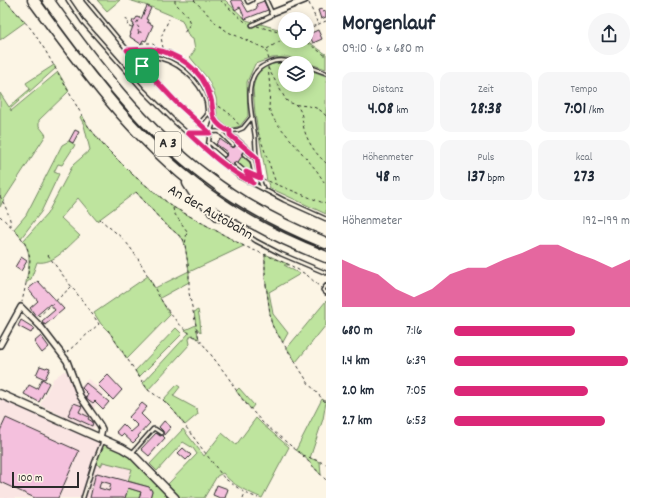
<!DOCTYPE html>
<html lang="de">
<meta charset="utf-8">
<style>
:root{--surface:#fff;--page:#f6f6f7;--text:#1f2937;--muted:#747a83;--accent:#db2777}
body{margin:0;font-family:Dekko,sans-serif;background:var(--page);color:var(--text);height:100vh;display:flex;flex-direction:column;font-size:15px;white-space:nowrap}
*{box-sizing:border-box;margin:0}
p{font-size:13px;color:var(--muted)}
.icon{flex:none;width:22px;height:22px;fill:none;stroke:currentColor;stroke-width:2;stroke-linecap:round;stroke-linejoin:round}
.map{position:relative;flex:1;overflow:hidden}
.sheet{display:flex;flex-direction:column;background:var(--surface);width:320px}
.sheet>*{flex:none}
.fabs{position:absolute;left:278px;top:12px;display:grid;gap:8px}
.fabs a{display:grid;place-items:center;width:36px;height:36px;border-radius:50%;background:var(--surface);box-shadow:0 2px 10px #0003;font-size:20px}
.scale{position:absolute;left:12px;bottom:10px;width:67px;box-sizing:border-box;padding-left:4px;border:2px solid #2b2b2b;border-top:0;font-size:11px;line-height:14px;white-space:nowrap;color:#2b2b2b;-webkit-text-stroke:3px #fcf5e5;paint-order:stroke}
.pin{position:absolute;display:grid;place-items:center;width:34px;height:34px;color:#fff;margin:-17px;border-radius:8px;box-shadow:0 2px 6px #0006}
.round{display:grid;place-items:center;flex:none;width:42px;height:42px;border-radius:21px;background:var(--page)}
.headline{display:flex;align-items:center;justify-content:space-between;height:68px;padding:0 16px}
h1{font-size:22px;font-weight:800;line-height:30px}
.stats{display:grid;grid-template-columns:repeat(3,1fr);gap:6px;height:68px;padding:4px 16px}
.stats div{display:grid;align-content:center;border-radius:10px;background:var(--page);text-align:center}
.stats b{font-size:17px;font-weight:800}
.stats small{font-size:11px;font-weight:400}
.stats p{font-size:11px}
.chart{height:112px;padding:8px 16px}
.chart p{display:flex;justify-content:space-between}
.chart svg{width:100%;height:72px;margin-top:4px;fill:var(--accent);opacity:.7}
ul{padding:0 16px;list-style:none;font-size:13px}
li{display:grid;grid-template-columns:64px 48px 1fr;align-items:center;height:30px}
li i{height:10px;border-radius:5px;background:var(--accent)}
main{display:flex;flex:1;min-height:0}
.map>svg:first-child{display:block}
.built{fill:#fae5e3}
.green{fill:#bee49e;stroke:#748864}
.building{fill:#f4c0dd;stroke:#2b2b2b;fill-rule:evenodd}
.lines{fill:none;stroke-linecap:round;stroke-linejoin:round}
.lane-casing{stroke:#2b2b2b;stroke-width:5.5}
.street-casing{stroke:#2b2b2b;stroke-width:8}
.secondary-casing{stroke:#2b2b2b;stroke-width:10}
.highway-casing{stroke:#2b2b2b;stroke-width:13}
.path{stroke:#2b2b2b;stroke-width:1;stroke-dasharray:3 3;stroke-linecap:butt}
.lane{stroke:#fcf5e5;stroke-width:2.5}
.street{stroke:#fcf5e5;stroke-width:5}
.secondary{stroke:#fcf5e5;stroke-width:7}
.highway{stroke:#fcf5e5;stroke-width:10}
.route-casing{stroke:#fff;stroke-width:8}
.route{stroke:#db2777;stroke-width:5}
.labels{text-anchor:middle;dominant-baseline:central;stroke-width:4;stroke-linejoin:round;paint-order:stroke}
.shield{fill:#fcf5e5;stroke:#6a6863;stroke-width:1}
.shield-label{font-size:14px;font-weight:bold;fill:#2b2b2b}
.street-label{font-size:15px;fill:#2b2b2b;stroke:#fcf5e5}
</style>
<main>
<div class="map">
<svg width="326" height="498" viewBox="0 0 326 498">
<rect width="100%" height="100%" fill="#fcf5e5"/>
<filter id="ink" filterUnits="userSpaceOnUse"><feTurbulence type="fractalNoise" baseFrequency=".025" numOctaves="2"/><feDisplacementMap in="SourceGraphic" scale="8" xChannelSelector="R" yChannelSelector="G"/><feConvolveMatrix kernelMatrix="1 2 1 2 8 2 1 2 1" color-interpolation-filters="sRGB"/></filter>
<g filter="url(#ink)">
<path class="built" d="M64 371 75 374 80 387 88 379 105 394 93 409 97 425 91 430 40 405 53 379Z
M0 394 122 448 175 498H0Z"/>
<path class="green" d="M0 0H5L25 22 0 40Z
M97 0H120L107 11Z
M129 0H225L246 20 285 31V41H307L326 54V69L288 57 272 58 255 64 247 82 248 116 240 126 230 129 223 125 217 117 216 98 212 88 207 78 190 57 195 50 193 39 189 37 182 20 151 7Z
M285 63V85H307V69L326 76V214L270 188 267 181 255 114 253 88 256 76 260 69 271 64 285 63H286Z
M54 65 56 68 10 109 11 111 58 72 69 91 39 120V126L46 135 3 201 0 207V93L9 107 30 89 26 83Z
M82 115 88 126 104 146 133 175 173 207 244 246 189 272V282L160 298 170 315 127 359 110 333 101 324 94 313 148 276 155 288 189 271 185 245 183 239 162 221 136 192 97 221 78 198 61 218 80 236C68 246 54 265 37 262L31 279 26 283C28 269 33 254 23 241L47 214 73 165 90 150 84 125 80 117Z
M69 141 75 145 62 165 58 164 54 172 59 174 41 212 21 238 14 229 26 215 62 145Z
M242 156 250 163 251 170H246L237 162Z
M265 254 290 265H284L300 274 269 292 273 314 288 333 283 342 273 327 271 321 265 277Z
M326 301V325L296 362 287 348Z
M198 310 200 321 201 333 196 327 199 339 191 335 189 339 190 344 148 390 143 383 189 333 185 330 196 325 194 312Z
M176 328 182 334 139 377 135 371Z
M177 385 180 387 173 396 197 409 198 414 185 425 174 411 163 400Z
M239 388 254 405 251 409 236 391Z
M322 399 326 402 323 419 310 458 320 462 321 475 303 455 296 450Z
M256 418 262 424 289 447 262 498C248 492 232 485 223 473L217 476 204 498H181L168 484 197 454 193 448 183 442 157 471 150 464 183 429 204 456 222 433 236 445Z
M104 440 122 448 175 498H150L152 491 149 487 128 481 132 469 103 462 101 466 94 463Z
M128 488 141 492 139 498H125Z"/>
<path class="building" d="M231 0H241L248 12 256 9 257 7 256 4 264 1 268 10 245 19 240 7 235 10Z
M147 6 151 8 146 19 148 20 147 22 153 25 146 41 143 40 141 44 130 37 131 34H130L134 24 132 23 133 20H135L137 17 141 19Z
M322 9 323 12 326 11V17L321 19 318 10Z
M318 30 322 39 313 43 309 34Z
M75 130 79 132 73 143 69 141Z
M220 139 231 147H235V142L246 151 242 153V156L238 162 234 163V167L223 158 226 156 227 152 216 144Z
M21 257 27 261 21 271 15 267Z
M38 281 64 309 45 325 42 321 55 310 50 304 36 316 30 308 38 301 28 289Z
M21 320 34 328 31 333 18 326Z
M41 336 49 347 42 353 34 342Z
M40 366 46 368 47 367 50 368 45 379 36 375Z
M108 375 122 390 113 400 98 385Z
M42 379 49 383 39 402 24 394 29 385 37 389Z
M86 383 109 402 103 409 95 401 93 403 86 398 88 394 82 388Z
M74 403 82 406 79 412 89 417 88 419 93 422 92 426 68 415Z
M142 403 147 407 141 414 150 423 138 436 139 437 133 443 123 434 121 436 116 432 123 424 131 432 138 426 129 417Z
M6 418 79 451 58 498H35L0 482V431Z
M164 421 171 427 163 436 165 438 149 456 141 449 156 433 160 436 163 435V431L159 427Z
M183 448 191 455 186 460 178 453Z
M97 473 149 487 152 491 150 498H139L141 492 128 488 125 498H90L95 476ZM101 481 111 484 109 491 99 488Z
M217 485 228 489 225 498H220L213 495Z"/>
<g class="lines">
<defs>
<path id="lane" d="M68 0 83 22 144 91 176 123 211 154 240 177 284 200 326 219
M86 0 135 59 176 102 210 133
M247 0 248 2 252 0
M252 25 271 16 272 13 266 0
M127 50 151 49 169 53 188 64 199 75 209 91 215 119 210 133 208 146 210 152
M142 66C146 58 152 56 160 58 183 64 210 89 207 115L199 124
M307 66 326 73
M207 112 225 129 230 131 238 130 243 128 252 117
M220 132 233 145
M188 133C200 134 213 130 224 132 233 134 250 150 256 158
M209 142 224 155
M244 154 252 161 255 176
M236 164 249 175 252 183
M263 188C256 176 256 151 255 136 252 113 240 75 267 64 276 59 287 60 297 63
M221 217 256 241 281 254 326 273
M326 286 323 290 326 293
M132 453 153 429H155L161 433
M83 498 94 463 103 441"/>
<path id="street" d="M272 13 305 0
M0 345 21 307 41 327 67 361 80 396 100 425 102 429 100 438"/>
<path id="secondary" d="M0 394 122 448 132 454 175 498"/>
<path id="highway" d="M33 0C87 74 142 150 219 202 252 225 288 242 326 257
M48 0C94 64 143 129 207 177 243 205 284 226 326 243
M188 183 195 194 219 216"/>
</defs>
<use href="#lane" class="lane-casing"/>
<use href="#street" class="street-casing"/>
<use href="#secondary" class="secondary-casing"/>
<use href="#highway" class="highway-casing"/>
<path class="path" d="M5 0 32 30 45 50 88 126 104 146 133 175 173 207 244 246 290 265 307 275 321 288
M175 0V3C181 9 188 15 190 24L184 33
M194 0 217 24 228 32 266 49 269 60
M220 0 244 21 248 23
M309 3 318 24
M125 19 129 21 127 26 132 28
M257 26 285 34
M139 28 136 24 140 17
M307 29 326 21
M138 30 139 35
M138 34 140 30 141 33
M302 41 309 44 326 56
M141 43H152L155 46
M163 48 161 37 169 19
M267 49 285 38
M268 67 270 88 269 109 275 121 317 171 326 185
M268 68 286 100C298 110 314 100 326 116
M214 103 229 113 240 126
M295 104C304 113 301 117 304 129 308 143 316 154 326 163
M258 132 276 183
M263 179 326 204
M136 192 162 221 183 239 185 245
M0 196C5 206 10 215 11 226
M173 208 174 213 187 231 185 245 189 271V293L199 339 228 377 241 398 263 423 296 450 303 455 326 464
M0 216C12 228 28 240 30 259 30 268 24 292 22 302
M100 219C109 228 122 236 129 246 155 280 160 315 198 339
M265 254V277L271 321 273 327 309 384 326 403
M48 255C64 278 83 300 99 324L67 352
M38 317 71 287
M108 330 148 390 163 400 174 411 224 478 245 493 258 498
M303 456 326 480
M243 498 245 493"/>
<use href="#lane" class="lane"/>
<use href="#street" class="street"/>
<use href="#secondary" class="secondary"/>
<use href="#highway" class="highway"/>
</g>
</g>
<g class="lines" filter="url(#ink)">
<defs>
<path id="route" d="M151 49C178 53 202 69 210 96 213 103 212 111 214 118 217 124 224 130 230 131V135L257 158 260 178 246 172 253 183C228 170 208 152 188 133H210L176 102 127 50Z"/>
</defs>
<use href="#route" class="route-casing"/>
<use href="#route" class="route"/>
</g>
<g class="labels">
<rect class="shield" x="155" y="132" width="26" height="24" rx="3"/>
<g class="shield-label">
<text x="168" y="144">A 3</text>
</g>
<g class="street-label">
<text transform="translate(210 213) rotate(30)">An der Autobahn</text>
</g>
</g>
</svg>
<div class="fabs">
<a><svg class="icon" aria-label="locate" viewBox="0 0 24 24"><circle cx="12" cy="12" r="6"/><path d="M12 2v4M12 18v4M2 12h4M18 12h4"/></svg></a>
<a><svg class="icon" aria-label="layers" viewBox="0 0 24 24"><path d="M12 4l9 5-9 5-9-5zM3 14l9 5 9-5"/></svg></a>
</div>
<div class="scale">100 m</div>
<div class="pin" style="left:142px;top:66px;background:#1e9e55"><svg class="icon" aria-label="arrive" viewBox="0 0 24 24"><path d="M6 21V4h12l-3 4 3 4H6"/></svg></div>
</div>
<section class="sheet">
<div class="headline"><div><h1>Morgenlauf</h1><p>09:10 · 6 × 680 m</p></div><a class="round"><svg class="icon" aria-label="share" viewBox="0 0 24 24"><path d="M12 15V3M7 8l5-5 5 5M5 13v7h14v-7"/></svg></a></div>
<div class="stats">
<div><p>Distanz</p><b>4.08<small> km</small></b></div>
<div><p>Zeit</p><b>28:38</b></div>
<div><p>Tempo</p><b>7:01<small> /km</small></b></div>
</div>
<div class="stats">
<div><p>Höhenmeter</p><b>48<small> m</small></b></div>
<div><p>Puls</p><b>137<small> bpm</small></b></div>
<div><p>kcal</p><b>273</b></div>
</div>
<div class="chart"><p><span>Höhenmeter</span>192–199 m</p>
<svg viewBox="0 0 160 44" preserveAspectRatio="none"><path d="M0 44V15L10 20L20 24L30 33L40 38L50 33L60 24L70 20L80 20L90 15L100 11L110 6L120 6L130 11L140 15L150 20L160 15V44z"/></svg>
</div>
<ul>
<li><b>680 m</b>7:16<i style="width:69%"></i></li>
<li><b>1.4 km</b>6:39<i style="width:99%"></i></li>
<li><b>2.0 km</b>7:05<i style="width:76%"></i></li>
<li><b>2.7 km</b>6:53<i style="width:86%"></i></li>
</ul>
</section>
</main>
